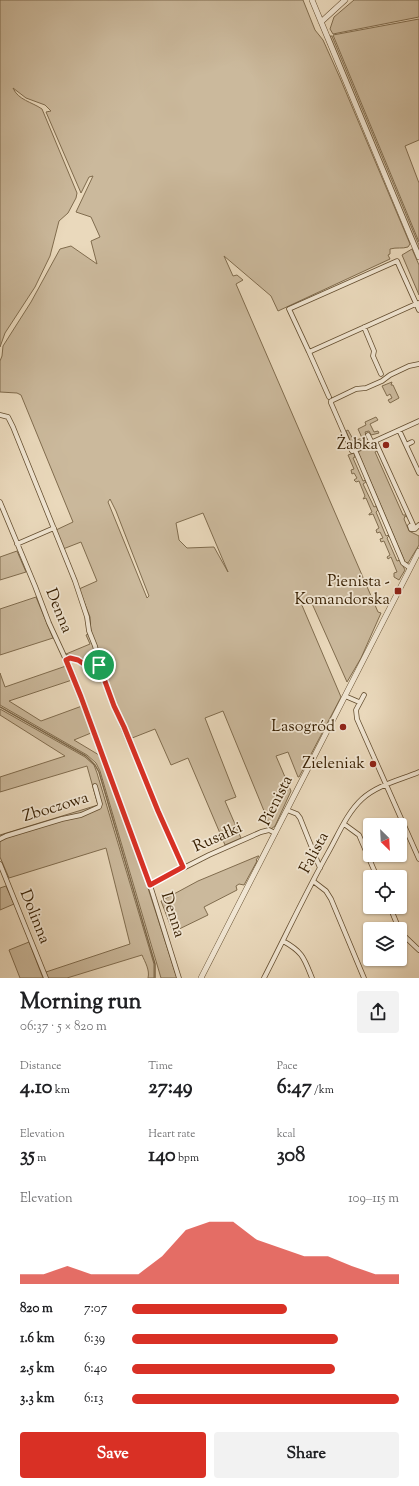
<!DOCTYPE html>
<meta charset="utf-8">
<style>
:root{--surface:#fff;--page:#f2f2f2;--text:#202124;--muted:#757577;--accent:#d93025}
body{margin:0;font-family:"Sorts Mill Goudy",serif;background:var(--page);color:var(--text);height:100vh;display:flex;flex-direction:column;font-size:15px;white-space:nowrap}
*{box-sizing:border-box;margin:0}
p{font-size:13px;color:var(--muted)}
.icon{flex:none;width:22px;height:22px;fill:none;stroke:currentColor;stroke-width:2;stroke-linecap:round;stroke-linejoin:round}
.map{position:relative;height:978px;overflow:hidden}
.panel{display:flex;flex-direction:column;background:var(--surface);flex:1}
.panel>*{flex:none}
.needle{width:26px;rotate:156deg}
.buttons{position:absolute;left:363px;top:818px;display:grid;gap:8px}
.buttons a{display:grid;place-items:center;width:44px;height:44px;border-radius:4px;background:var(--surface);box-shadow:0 1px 3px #0004;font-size:20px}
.pin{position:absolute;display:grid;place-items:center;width:34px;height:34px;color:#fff;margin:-17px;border:2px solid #fff;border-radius:50%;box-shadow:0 1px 4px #0007}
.round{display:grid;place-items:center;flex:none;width:42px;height:42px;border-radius:4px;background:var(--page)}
.head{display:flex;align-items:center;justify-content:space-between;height:68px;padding:0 20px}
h1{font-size:22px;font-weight:800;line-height:30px}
.metrics{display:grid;grid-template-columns:repeat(3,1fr);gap:6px;height:68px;padding:4px 20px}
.metrics div{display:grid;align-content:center}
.metrics b{font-size:20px;font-weight:800}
.metrics small{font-size:11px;font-weight:400}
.metrics p{font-size:11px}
.chart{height:112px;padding:8px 20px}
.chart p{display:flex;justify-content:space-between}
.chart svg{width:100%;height:72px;margin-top:4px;fill:var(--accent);opacity:.7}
.primary-button{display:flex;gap:8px;margin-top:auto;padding:8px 20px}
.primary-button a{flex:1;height:46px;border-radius:4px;background:var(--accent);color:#fff;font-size:16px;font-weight:800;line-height:46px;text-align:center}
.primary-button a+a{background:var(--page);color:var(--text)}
ul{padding:0 20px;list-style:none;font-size:13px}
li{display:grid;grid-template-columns:64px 48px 1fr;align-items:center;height:30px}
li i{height:10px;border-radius:5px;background:var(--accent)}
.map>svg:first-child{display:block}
.green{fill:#cbb99c;stroke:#806c4e;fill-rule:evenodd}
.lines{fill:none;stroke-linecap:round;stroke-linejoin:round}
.stream{stroke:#7d684a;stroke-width:1.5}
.minor-casing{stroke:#634d2f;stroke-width:5.5}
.tertiary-casing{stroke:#634d2f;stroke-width:6}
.minor{stroke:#f1e6d3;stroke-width:4}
.tertiary{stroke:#f1e6d3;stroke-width:5}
.route-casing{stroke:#fff;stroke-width:8}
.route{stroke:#d93025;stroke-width:5}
.poi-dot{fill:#8f2418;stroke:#f1e6d3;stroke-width:1.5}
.labels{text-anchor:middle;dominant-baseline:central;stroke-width:3.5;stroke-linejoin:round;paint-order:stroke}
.poi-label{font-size:16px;fill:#361e00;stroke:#f1e6d3;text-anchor:end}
.street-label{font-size:16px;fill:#361e00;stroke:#f1e6d3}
</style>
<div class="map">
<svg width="419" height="978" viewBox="0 0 419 978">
<rect width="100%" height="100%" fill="#ead9bc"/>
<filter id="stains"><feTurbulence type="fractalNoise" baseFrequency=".005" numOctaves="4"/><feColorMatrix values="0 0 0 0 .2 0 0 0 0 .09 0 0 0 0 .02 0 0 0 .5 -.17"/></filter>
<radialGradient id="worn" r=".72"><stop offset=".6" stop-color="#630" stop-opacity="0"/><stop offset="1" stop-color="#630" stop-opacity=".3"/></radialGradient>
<path class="green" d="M0 0H303L315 30 323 40 340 78 410 244 408 247C402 249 397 247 390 249V254L388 255 390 259 278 311 271 296 224 256 233 276 237 275 243 280 236 284 378 612 381 613 361 658 347 682 310 599 301 603 341 697 299 777H298L288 752 276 756 291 791 275 826 271 829 268 826 269 823 223 711 205 718 236 797 225 801 241 838 225 845 188 758 171 765 155 729 127 740 99 671 103 669 101 662 95 660 94 662 66 654 90 644 86 635 91 633 90 617 79 589 97 581 81 542 63 549 56 530 73 522 21 395 17 393 0 392V361L2 356 3 346 31 302 60 249 71 246 97 264 91 241 100 237 91 217 76 212 93 176 89 177 81 193 46 112 51 111 45 105 26 98 13 88C18 100 32 102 42 109L77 193 76 198 68 213 59 221 50 256 35 287 5 333 0 347ZM110 499 116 511 149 596 147 598 108 502ZM203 513 228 572 214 547 187 548 179 540 176 523Z
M354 0H419V17L333 34 330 29 334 17Z
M419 19V140L405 146 419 183V242L333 35Z
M330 36H332L419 245V250Z
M412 249 419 265V295L402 255Z
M392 382 391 385H393L399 398 390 403 388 400 392 398 390 394 387 396 382 386Z
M376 417 378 420 370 424 374 432 378 431 379 433 371 435 369 431 365 432 367 437 352 445 346 431 348 430 354 441 362 438 358 429 366 425 365 422Z
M372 445 375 446 377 451 375 452 403 515H407V517L405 516 404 519 409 531 419 536V545L408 563 405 562 358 452Z
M354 453 355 457 353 458 363 481 366 480V482L363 484 374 507 376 506 378 510 376 512 386 536 389 535V536L387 538 397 561 400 560 405 570 399 580 394 577V573L397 572 391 557 388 559 387 557 390 555 384 541 381 542 380 539 383 538 380 532 377 533 376 530 379 528 373 514 369 515V514L372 512 366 498 363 499 365 496 359 481 356 482 354 480 357 478 354 473 352 474 351 470 354 469 348 455Z
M17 551 26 572 0 580V557Z
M36 597 53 638 0 655V609Z
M66 666 72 680 9 701 41 721 82 706 91 733 74 740 99 755 147 885 177 978H161L100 771 96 763 87 755 0 705V673L5 687Z
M0 709 85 757 94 765 97 773 154 964V978H148C150 970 145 962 142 955L67 978H48L46 972 130 944 106 848 9 878 0 857V835L98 805 87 766 0 792V777L65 756 0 715Z
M258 856H259L256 860 257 861 244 885 239 884 236 886 237 890 204 907 208 915 173 932 161 901 198 881Z
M6 886 14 904 0 910V888Z
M29 942 43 978H20L9 950Z"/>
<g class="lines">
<path class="stream" d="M0 707 86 756 95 765 99 772 155 964V978"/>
<defs>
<path id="minor" d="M364 327 374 351 373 356 381 374
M309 352 289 309 397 261 419 310
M329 397 309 352 418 303
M0 415 8 417 13 427 75 581 87 617 89 631 95 646 100 667 114 706 158 811 183 867
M399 430 419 473
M368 435 372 443
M375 441 415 529 419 525
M406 445 412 442
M355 450 419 421
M0 502 35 586 49 623 66 660 81 697 150 885 179 978
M410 526 411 529H415
M17 544 54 528
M410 568 403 563 355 450 352 451 351 449 331 403V401L356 389 366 388 382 381 390 375 409 366 419 364
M66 660 73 658 84 664 99 665
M364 695 356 710 357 719 419 859
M345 696 359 702
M287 810 297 814 300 818 320 868
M344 824 359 835 377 877
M0 839 6 836 62 819 81 815 99 807 100 804 95 786
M0 864 46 978
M313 881 326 891 331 899 364 978
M150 885 209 855 261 832 269 830 275 833
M390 907 399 929
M400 932 419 950
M283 941C303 952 304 958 312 978
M264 978C286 935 306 892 329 851 339 833 347 813 362 799 377 785 400 780 419 772"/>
<path id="tertiary" d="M312 0 419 257
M321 22 345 0
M201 978 419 551"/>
</defs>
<use href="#minor" class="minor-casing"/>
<use href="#tertiary" class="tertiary-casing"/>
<use href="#minor" class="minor"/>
<use href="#tertiary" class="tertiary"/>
</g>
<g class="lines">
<defs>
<path id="route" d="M70 658 78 660 84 664 99 665 114 706 124 727 158 811 183 867 150 885 81 697 66 660Z"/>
</defs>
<use href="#route" class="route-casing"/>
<use href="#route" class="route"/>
</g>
<g class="poi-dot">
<circle cx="386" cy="445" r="4"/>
<rect x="394" y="587" width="8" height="8" rx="2"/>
<circle cx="343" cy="727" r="4"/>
<circle cx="373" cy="764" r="4"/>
</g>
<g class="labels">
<g class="poi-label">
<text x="378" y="445">Żabka</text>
<text x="390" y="582">Pienista -<tspan x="390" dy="18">Komandorska</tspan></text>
<text x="335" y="727">Lasogród</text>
<text x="365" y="764">Zieleniak</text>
</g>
<g class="street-label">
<text transform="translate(58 611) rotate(68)">Denna</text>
<text transform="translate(277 801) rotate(-63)">Pienista</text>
<text transform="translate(56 808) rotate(-17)">Zboczowa</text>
<text transform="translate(218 838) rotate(-24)">Rusałki</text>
<text transform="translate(315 853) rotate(-62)">Falista</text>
<text transform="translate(172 915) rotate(72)">Denna</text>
<text transform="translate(34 917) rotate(68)">Dolinna</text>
</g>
</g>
<rect width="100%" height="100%" filter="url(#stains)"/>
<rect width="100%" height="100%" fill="url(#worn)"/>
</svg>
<div class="buttons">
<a><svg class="needle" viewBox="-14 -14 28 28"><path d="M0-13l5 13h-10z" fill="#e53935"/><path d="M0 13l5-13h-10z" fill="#757577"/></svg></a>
<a><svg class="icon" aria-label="locate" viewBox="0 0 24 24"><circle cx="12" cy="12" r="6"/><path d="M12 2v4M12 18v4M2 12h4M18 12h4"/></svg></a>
<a><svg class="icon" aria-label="layers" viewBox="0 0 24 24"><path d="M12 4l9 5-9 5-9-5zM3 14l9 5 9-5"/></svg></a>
</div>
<div class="pin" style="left:99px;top:665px;background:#1e9e55"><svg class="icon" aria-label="arrive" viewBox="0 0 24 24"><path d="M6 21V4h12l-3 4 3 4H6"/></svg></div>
</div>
<section class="panel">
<div class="head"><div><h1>Morning run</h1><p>06:37 · 5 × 820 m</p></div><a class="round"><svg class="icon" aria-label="share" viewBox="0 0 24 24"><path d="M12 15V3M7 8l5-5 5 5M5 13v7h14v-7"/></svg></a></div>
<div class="metrics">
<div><p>Distance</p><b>4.10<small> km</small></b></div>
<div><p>Time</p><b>27:49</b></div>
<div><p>Pace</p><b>6:47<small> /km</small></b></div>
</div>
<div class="metrics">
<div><p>Elevation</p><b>35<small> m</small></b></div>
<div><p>Heart rate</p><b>140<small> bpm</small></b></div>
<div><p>kcal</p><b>308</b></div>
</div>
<div class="chart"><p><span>Elevation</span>109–115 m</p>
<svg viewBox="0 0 160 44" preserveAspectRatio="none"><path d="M0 44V38L10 38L20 33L30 38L40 38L50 38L60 27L70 11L80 6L90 6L100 17L110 22L120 27L130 27L140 33L150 38L160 38V44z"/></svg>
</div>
<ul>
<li><b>820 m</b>7:07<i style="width:58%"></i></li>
<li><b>1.6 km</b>6:39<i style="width:77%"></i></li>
<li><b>2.5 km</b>6:40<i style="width:76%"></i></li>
<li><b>3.3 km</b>6:13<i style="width:100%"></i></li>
</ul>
<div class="primary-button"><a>Save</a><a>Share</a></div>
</section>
